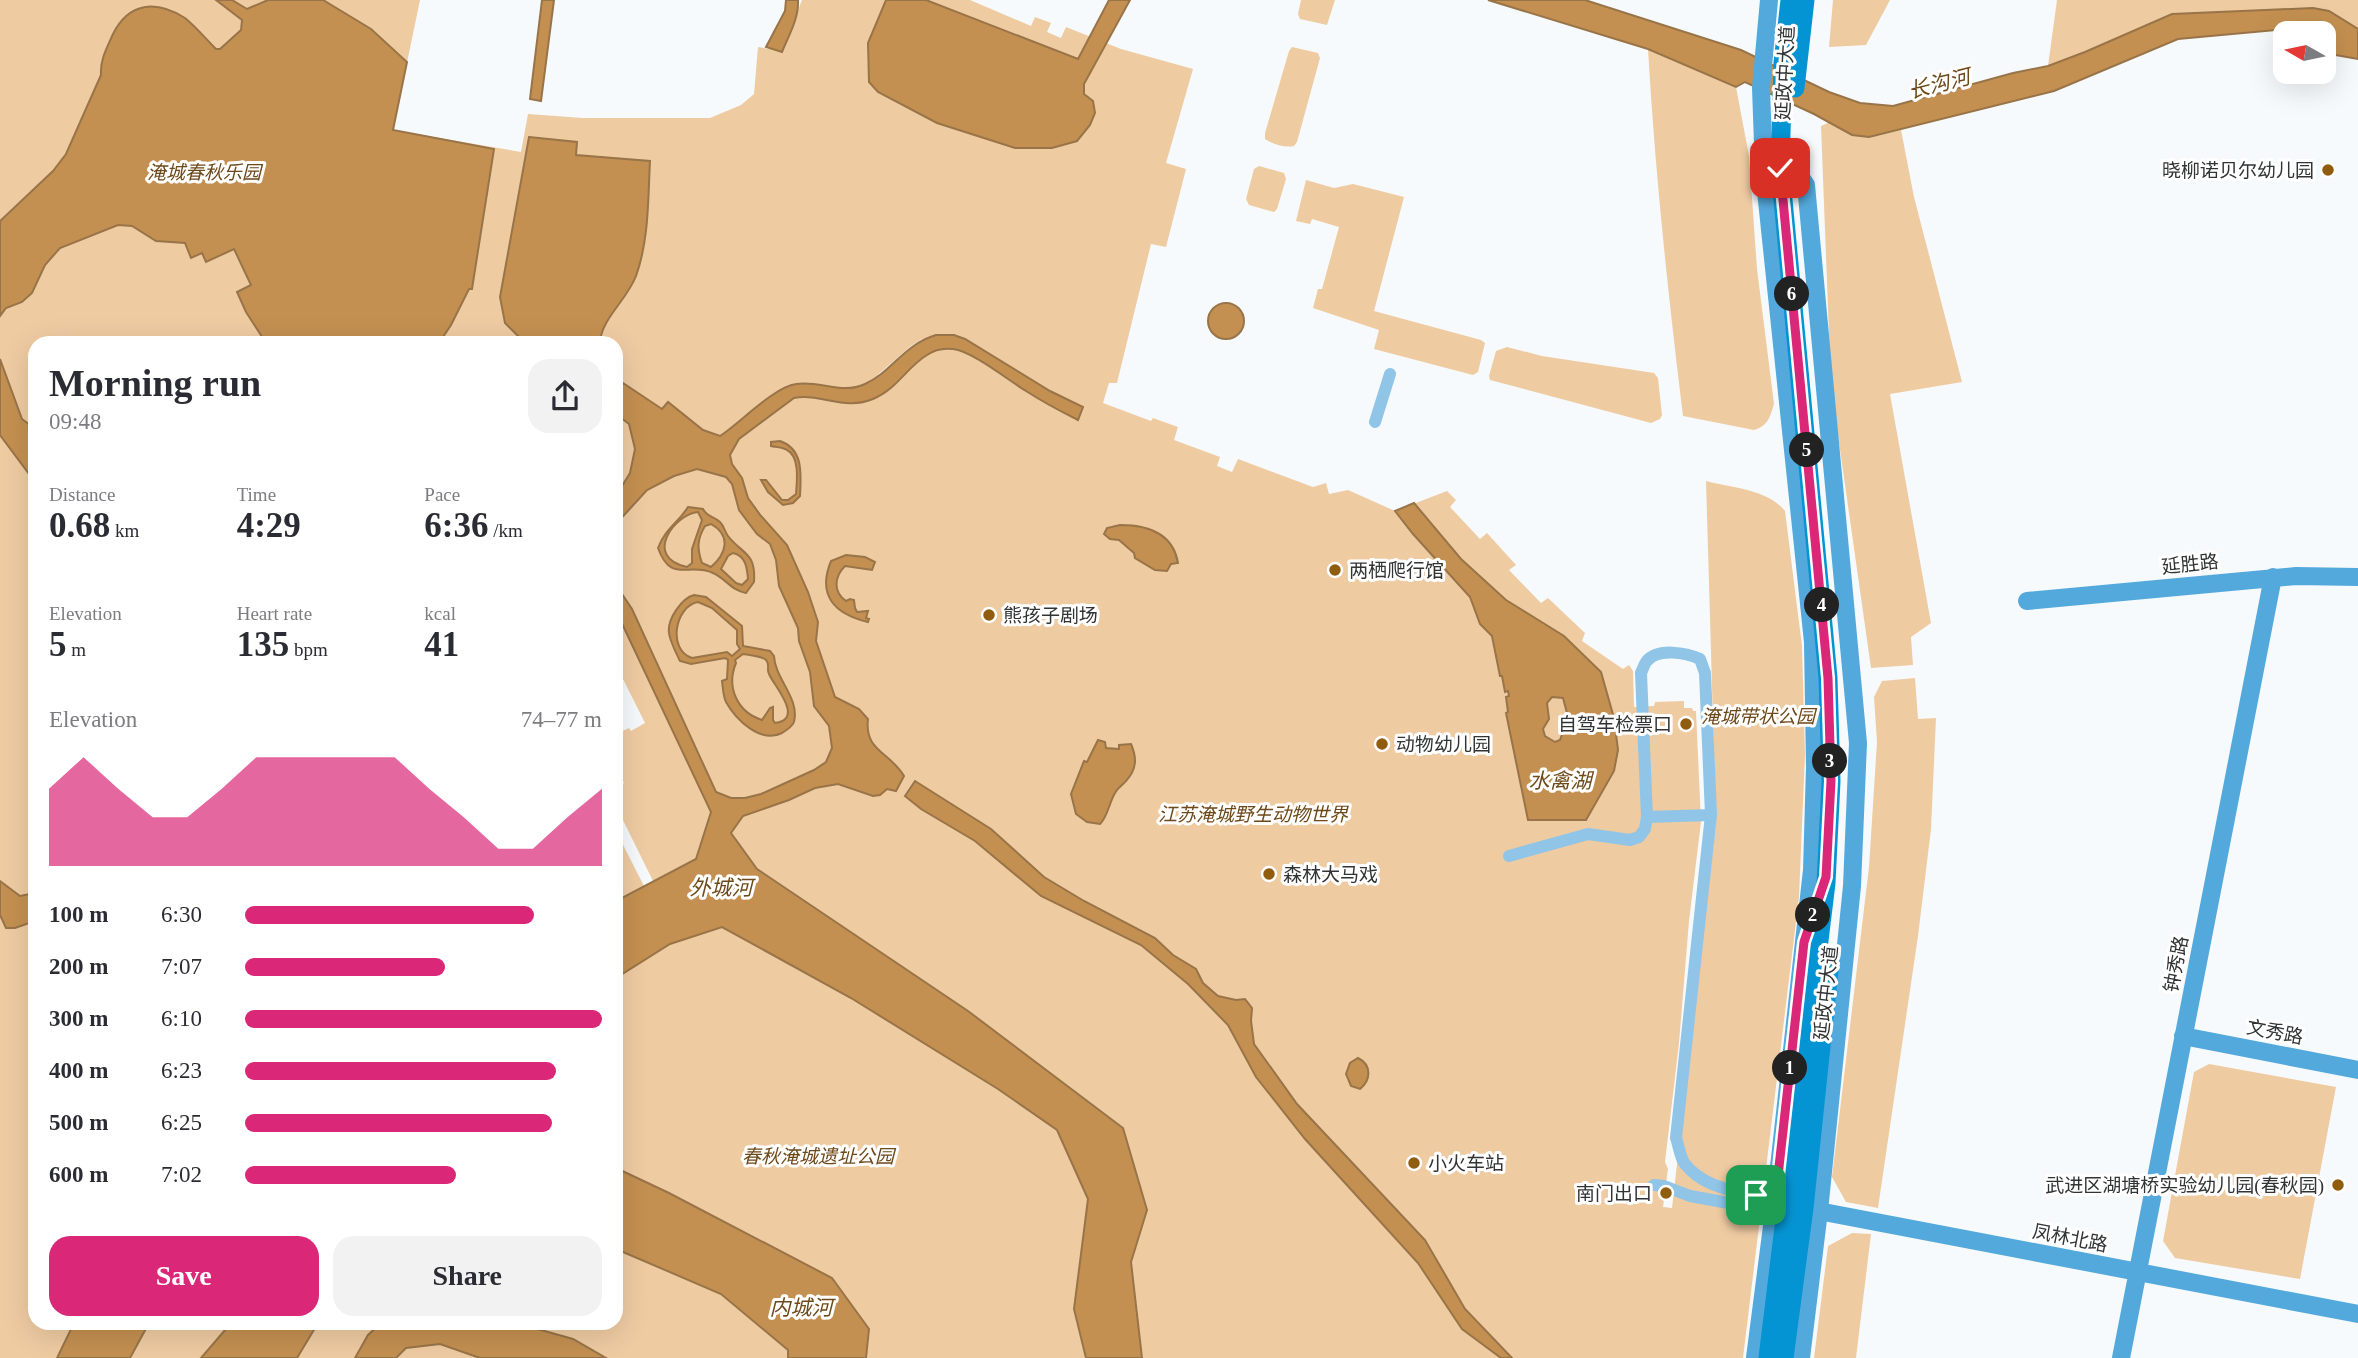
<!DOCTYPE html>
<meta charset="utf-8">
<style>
:root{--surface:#fff;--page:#f2f2f3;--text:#2b2b33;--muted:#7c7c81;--accent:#db2777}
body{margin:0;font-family:"Times New Roman","Noto Sans SC",serif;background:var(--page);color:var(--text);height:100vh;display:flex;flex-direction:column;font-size:26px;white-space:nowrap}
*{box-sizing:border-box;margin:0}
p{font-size:23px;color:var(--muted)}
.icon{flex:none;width:38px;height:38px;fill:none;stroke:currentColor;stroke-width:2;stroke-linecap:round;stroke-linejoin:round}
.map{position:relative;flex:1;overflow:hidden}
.details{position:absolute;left:28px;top:336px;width:595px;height:994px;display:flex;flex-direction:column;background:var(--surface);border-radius:21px;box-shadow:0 7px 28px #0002}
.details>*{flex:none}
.needle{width:46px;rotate:279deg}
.controls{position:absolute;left:2273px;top:21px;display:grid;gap:14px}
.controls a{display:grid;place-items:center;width:63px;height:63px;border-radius:14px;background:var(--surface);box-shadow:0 7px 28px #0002;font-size:35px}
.pin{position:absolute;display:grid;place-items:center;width:60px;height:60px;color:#fff;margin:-30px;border-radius:14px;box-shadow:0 4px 10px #0006}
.km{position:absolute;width:35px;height:35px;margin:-18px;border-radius:50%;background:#222;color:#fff;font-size:19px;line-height:35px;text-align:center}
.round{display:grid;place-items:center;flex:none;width:74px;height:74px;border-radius:21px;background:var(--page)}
.head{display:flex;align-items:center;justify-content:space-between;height:119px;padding:0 21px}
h1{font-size:38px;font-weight:700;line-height:52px}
.metrics{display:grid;grid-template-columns:repeat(3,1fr);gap:10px;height:119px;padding:7px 21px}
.metrics div{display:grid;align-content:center}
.metrics b{font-size:35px;font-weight:700}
.metrics small{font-size:19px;font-weight:400}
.metrics p{font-size:19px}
.chart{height:196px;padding:14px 21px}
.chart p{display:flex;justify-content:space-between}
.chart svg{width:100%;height:126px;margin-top:7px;fill:var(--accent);opacity:.7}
.primary-button{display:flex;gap:14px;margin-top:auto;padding:14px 21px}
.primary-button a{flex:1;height:80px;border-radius:21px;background:var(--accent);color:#fff;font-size:28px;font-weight:700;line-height:80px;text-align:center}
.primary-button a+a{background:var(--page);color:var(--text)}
ul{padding:0 21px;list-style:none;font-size:23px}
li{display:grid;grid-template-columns:112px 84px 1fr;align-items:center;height:52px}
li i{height:18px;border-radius:9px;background:var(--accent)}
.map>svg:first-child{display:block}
.green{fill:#efcba2}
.water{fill:#c49051;stroke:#987448;stroke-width:2;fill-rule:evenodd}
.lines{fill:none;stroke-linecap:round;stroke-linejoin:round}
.street{stroke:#90c5e7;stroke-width:12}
.secondary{stroke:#54a9dc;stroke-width:18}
.primary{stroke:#0594d3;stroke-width:19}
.route-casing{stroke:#fff;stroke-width:14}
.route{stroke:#db2777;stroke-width:9}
.poi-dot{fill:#905c0e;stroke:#fff;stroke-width:2.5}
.labels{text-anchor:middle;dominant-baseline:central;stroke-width:6;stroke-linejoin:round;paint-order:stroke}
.street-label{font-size:19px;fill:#323334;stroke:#fff}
.poi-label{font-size:19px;fill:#323334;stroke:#fff;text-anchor:start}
.park-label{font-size:19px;font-style:italic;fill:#6d4819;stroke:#fff}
.water-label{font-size:21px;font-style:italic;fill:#6e4a1a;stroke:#fff}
</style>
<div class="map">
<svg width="2358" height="1358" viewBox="0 0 2358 1358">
<rect width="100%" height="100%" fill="#f6fafd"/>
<path class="green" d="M0 0H420L393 130 521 152 528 114 583 118H710L741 105 754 94 758 47 782 51 802 0H970L1031 26 1035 17 1051 23 1047 32 1061 38 1066 27 1121 49 1193 69 1166 163 1186 169 1166 247 1151 244 1117 383H1109L1103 403 1151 421 1153 418 1178 427 1174 440 1220 457 1217 466 1232 472 1238 459 1313 487 1326 483 1329 494 1348 490 1395 511 1447 491 1456 500 1450 507 1480 539 1487 533 1516 565 1509 570 1541 603 1548 598 1585 633 1582 641 1623 669 1629 665 1633 671 1634 707 1654 706 1655 702 1684 701V708H1692L1693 711H1696L1701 822 1689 921 1679 1043 1665 1162 1668 1169 1663 1207 1672 1208 1716 823 1706 481C1733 488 1767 489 1785 511L1802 646 1805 755 1799 897 1743 1358H0V915L2 922 27 925 35 921V1323H616V831L644 886 653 881 616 806V787L624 783 616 767V734L629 728 631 731 645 723 618 669H616V611L711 812 709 822 715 792 632 609 616 585V524L647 490 674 476 697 469 732 448 739 439 794 398C821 393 845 411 873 399 895 390 907 367 927 355 934 350 943 348 952 349 974 351 1006 379 1026 391 1043 401 1060 411 1077 420L1083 408 1050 391 965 339H922L911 346 868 383 855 388 843 390 799 383 720 436 630 473 616 496V343H35V893L20 896 0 881Z
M1301 0H1335L1327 25 1300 19 1298 14Z
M1833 0H1890L1866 45 1829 47Z
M2057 0H2358V29L2329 11 2085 52 2048 66Z
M1292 47 1318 53 1320 58 1297 142 1294 146C1285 148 1272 144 1265 139V133L1289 51Z
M1648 49 1736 87 1749 156 1757 269 1774 404C1770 417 1768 426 1754 430L1683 416C1668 294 1655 172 1648 49Z
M1830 122C1861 140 1866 138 1901 130L1914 197 1962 382 1890 394 1931 623 1911 637 1913 665 1871 668 1831 386 1821 126Z
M1259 166 1284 173 1286 179 1277 209 1274 212 1249 205 1246 199 1254 169Z
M1306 180 1334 188 1353 184 1404 197 1374 311 1481 340 1485 343 1478 372 1473 375 1374 349 1379 330 1313 308 1318 289H1322L1339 227 1312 219 1310 224 1296 221Z
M1507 347 1542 356 1654 373 1658 378 1662 415 1660 419 1651 423 1490 380 1489 376 1496 351Z
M1915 678 1918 719 1936 718 1931 829 1918 936 1878 1208 1846 1202 1832 1177 1869 867 1877 742 1874 697 1882 681Z
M2209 1064 2336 1087 2300 1279 2175 1258 2163 1241 2194 1072Z
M1852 1233 1871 1234 1856 1358H1814L1828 1246Z"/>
<path class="water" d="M216 0H232L247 9 268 0H323L371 29 407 62 393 130 494 149 472 289H469L451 325 439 343H266L246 312 237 292 251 285 234 249 206 262 202 253 191 258 185 243 156 241 132 226 118 225 60 248 45 265 32 293 22 302 6 308 0 316V221L53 171 66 154 101 75C100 59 107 48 113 34 129 2 156 0 185 18 196 27 206 39 216 49H220L241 30 242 20Z
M542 0H554L541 101 530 99Z
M786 0H798C799 18 789 35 782 52L766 47 785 11Z
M886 0H926L1078 59 1109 0H1130L1084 84V94L1093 101 1095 113 1090 125 1077 141 1052 148H1015L937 123 878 92 869 82 868 43Z
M1488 0H1585L1741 50 1829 92 1860 103 1893 106 2013 73 2048 66 2085 52 2172 14 2313 8 2329 11 2358 29V59L2330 54 2324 50V33H2295L2287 29 2178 39 2054 91 1869 137 1852 135 1814 114 1745 82 1736 87 1648 49Z
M529 137 577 142 576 155 650 161C648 199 649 240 636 276 627 300 601 319 600 343H525L505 323 500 297Z
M1208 321a18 18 0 1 1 36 0a18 18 0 1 1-36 0Z
M936 335H954L965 339 1050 391 1083 407 1078 420C1060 411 1043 402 1026 391 1008 380 972 351 953 349 944 348 934 350 927 355 907 367 896 390 873 399 845 411 821 393 794 398L739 439 730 455 732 464 742 478 748 498 761 516 787 545 808 592 818 622 816 641 835 697 859 709 868 719C864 751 890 752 904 776L896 791 887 789 880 795 873 796 838 784 815 788 789 800 743 816 731 833 757 869 968 1011 1123 1128 1147 1210 1131 1262 1142 1358H1086L1074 1309 1088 1199 1057 1130 998 1089 851 998 722 927 670 944 616 978V901L696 859 711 812 616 611V585L632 609 716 792 731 798H745L761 794 814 770 826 762 832 748 829 726 814 706 810 672 799 641 798 628 779 586 776 560 770 544 757 534 739 510 732 484 726 477 697 469 674 476 647 490 616 524V496L630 473 635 449 629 424 616 414V391L623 383 662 409 668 402 703 430 720 436C740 423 774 387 796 384 820 380 841 395 865 384 893 371 903 345 936 335Z
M0 359 22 419 35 429V482L0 435Z
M780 441C804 449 801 475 800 496L793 503 783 505 768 492 761 480H766L782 500H788L796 494C797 482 800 456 787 450 782 447 774 447 771 446V442Z
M1414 503 1461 559 1506 600 1564 636 1601 672 1614 718 1618 750 1614 771 1586 820H1528L1506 713 1508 712 1506 697 1509 696 1508 691 1505 692 1502 676H1500L1492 636 1480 624 1470 597 1413 534 1395 511ZM1552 697 1563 698 1568 717 1560 740 1555 742 1545 736 1543 729 1549 719 1547 703Z
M688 507 703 509C707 517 713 516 720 522 724 526 725 532 728 536 743 555 756 552 754 582L746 593C732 591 725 578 713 573 688 562 671 584 658 548 665 529 678 523 688 507ZM698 512 702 520 692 549V563L687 567C642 557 675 514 698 512ZM711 524C732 536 726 554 711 567L702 563C697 549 697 539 705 526ZM733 553C746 556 747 568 748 579L742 585 736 583 721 569 728 556Z
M1120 525C1148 525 1173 533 1178 563L1171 564 1167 571 1155 570 1135 558 1134 553 1119 540 1110 539 1104 534 1107 528Z
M846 555 865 557 875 562 872 570 845 566C834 577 833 592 846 601L850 599 854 600 855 608 857 612 868 611 866 618 869 619 868 622C834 614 817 595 831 561Z
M694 595 706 597 742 626 743 646 770 651 774 656C775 679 800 698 794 722 792 727 787 730 782 733 761 744 736 720 726 702 723 696 723 688 722 681L727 679 728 660 725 658 691 664 680 661C676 653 670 641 669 633 667 619 682 598 694 595ZM698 602 712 608 737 630V644L740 649 732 656 727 652 692 658C667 650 675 606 698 602ZM743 654C749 655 759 656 765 659 771 664 766 669 769 674 774 686 805 719 775 723L773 720V707L770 708 762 720C737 712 726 687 736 663L735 660Z
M1098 740 1105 742 1106 748 1119 749V745L1131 744C1137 758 1137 769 1126 781 1122 786 1118 787 1115 793 1109 803 1108 816 1100 824L1087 822 1076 814 1071 794 1084 761 1087 762Z
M915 781 991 829 1044 877 1084 901 1155 938 1173 955 1196 969 1203 983 1218 996 1236 1000 1245 999 1252 1008 1251 1021 1254 1044 1297 1104 1425 1240 1465 1309 1512 1358H1501L1462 1329 1418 1263 1305 1139 1256 1077 1228 1025 1188 984 1141 945 1041 896 975 841 921 809 905 796Z
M0 881 20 896 35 893V921L15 928H6L0 915Z
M1358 1058C1372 1065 1371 1080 1360 1089L1351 1086 1346 1074 1350 1063Z
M616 1168 669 1193 832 1278 869 1329 866 1358H788V1350L721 1294 616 1249Z
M74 1323H149L130 1358H57Z
M231 1323H318L297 1358H201Z
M381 1323H516L573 1339 606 1358H480L440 1344 406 1348 396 1358H355L368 1335Z"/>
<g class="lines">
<path class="street" d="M1375 422 1390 374
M1711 815 1647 817 1641 673C1643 669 1644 665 1646 662 1657 647 1687 653 1700 659L1705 673 1711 815 1676 1138C1679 1146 1680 1158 1685 1164 1707 1192 1745 1190 1775 1203
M1509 856 1588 834 1630 840 1639 837 1645 829 1647 817
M1654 1185 1664 1186 1690 1196 1751 1207 1774 1203"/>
<path class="secondary" d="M1792 165 1806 185 1858 743 1852 886 1819 1211 1801 1358
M2027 601 2296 576 2358 577
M2183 1036 2358 1070
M1808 1209 2358 1314
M1755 1358 1775 1203 1812 870 1815 767 1813 642 1764 172 1761 88 1769 0
M2121 1358 2273 577"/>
<path class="primary" d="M1795 88 1805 0
M1768 1358 1826 883 1831 781 1828 678 1780 168 1783 63 1790 0
M1784 1358 1804 1208 1829 970"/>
</g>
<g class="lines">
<defs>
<path id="route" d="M1756 1195 1775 1203 1804 942 1826 877 1831 781 1828 678 1780 168"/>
</defs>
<use href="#route" class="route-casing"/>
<use href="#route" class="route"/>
</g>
<g class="poi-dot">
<circle cx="2328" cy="170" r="7"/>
<circle cx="1335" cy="570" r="7"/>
<circle cx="989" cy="615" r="7"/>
<circle cx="1686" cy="724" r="7"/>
<circle cx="1382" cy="744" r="7"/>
<circle cx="1269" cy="874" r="7"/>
<circle cx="1414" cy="1163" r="7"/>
<circle cx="2338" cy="1185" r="7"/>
<circle cx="1666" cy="1193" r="7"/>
</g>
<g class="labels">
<g class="street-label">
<text transform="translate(1785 73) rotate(-87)">延政中大道</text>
<text transform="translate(2190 564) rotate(-6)">延胜路</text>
<text transform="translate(2176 964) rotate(-79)">钟秀路</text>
<text transform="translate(1826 993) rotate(-84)">延政中大道</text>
<text transform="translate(2275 1032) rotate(11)">文秀路</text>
<text transform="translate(2070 1238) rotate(11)">凤林北路</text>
</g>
<g class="poi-label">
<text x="2314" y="170" text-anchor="end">晓柳诺贝尔幼儿园</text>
<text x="1349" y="570">两栖爬行馆</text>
<text x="1003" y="615">熊孩子剧场</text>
<text x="1672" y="724" text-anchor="end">自驾车检票口</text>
<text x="1396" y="744">动物幼儿园</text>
<text x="1283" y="874">森林大马戏</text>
<text x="1428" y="1163">小火车站</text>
<text x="2324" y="1185" text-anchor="end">武进区湖塘桥实验幼儿园(春秋园)</text>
<text x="1652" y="1193" text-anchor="end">南门出口</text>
</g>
<g class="park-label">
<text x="204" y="172">淹城春秋乐园</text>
<text x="1758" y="716">淹城带状公园</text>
<text x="1253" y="814">江苏淹城野生动物世界</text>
<text x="818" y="1156">春秋淹城遗址公园</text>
</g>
<g class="water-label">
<text transform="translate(1939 84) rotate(-14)">长沟河</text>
<text x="1560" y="781">水禽湖</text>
<text x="721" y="888">外城河</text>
<text x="801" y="1308">内城河</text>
</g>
</g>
</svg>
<div class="controls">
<a><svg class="needle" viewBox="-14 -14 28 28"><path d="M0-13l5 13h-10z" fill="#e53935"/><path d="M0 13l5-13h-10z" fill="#7c7c81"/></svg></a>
</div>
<div class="pin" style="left:1756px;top:1195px;background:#1e9e55"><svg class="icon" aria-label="arrive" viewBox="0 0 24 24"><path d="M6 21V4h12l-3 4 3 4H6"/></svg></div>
<div class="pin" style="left:1780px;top:168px;background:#d93025"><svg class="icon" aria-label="check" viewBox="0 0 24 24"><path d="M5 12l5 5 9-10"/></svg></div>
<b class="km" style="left:1790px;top:1068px">1</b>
<b class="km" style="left:1813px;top:915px">2</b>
<b class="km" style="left:1830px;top:761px">3</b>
<b class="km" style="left:1822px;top:605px">4</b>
<b class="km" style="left:1807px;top:450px">5</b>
<b class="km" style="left:1792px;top:294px">6</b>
<section class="details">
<div class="head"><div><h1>Morning run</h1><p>09:48</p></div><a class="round"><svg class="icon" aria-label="share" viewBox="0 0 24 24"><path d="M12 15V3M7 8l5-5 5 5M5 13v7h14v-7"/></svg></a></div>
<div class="metrics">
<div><p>Distance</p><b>0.68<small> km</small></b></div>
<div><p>Time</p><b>4:29</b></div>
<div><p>Pace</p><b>6:36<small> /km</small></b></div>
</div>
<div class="metrics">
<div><p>Elevation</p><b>5<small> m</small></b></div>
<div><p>Heart rate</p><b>135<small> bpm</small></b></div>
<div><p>kcal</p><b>41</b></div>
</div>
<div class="chart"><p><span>Elevation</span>74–77 m</p>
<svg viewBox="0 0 160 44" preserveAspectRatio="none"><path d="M0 44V17L10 6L20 17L30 27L40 27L50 17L60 6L70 6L80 6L90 6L100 6L110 17L120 27L130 38L140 38L150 27L160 17V44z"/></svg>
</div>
<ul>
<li><b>100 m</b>6:30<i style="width:81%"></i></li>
<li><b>200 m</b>7:07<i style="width:56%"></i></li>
<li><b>300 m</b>6:10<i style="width:100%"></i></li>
<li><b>400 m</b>6:23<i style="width:87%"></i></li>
<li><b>500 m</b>6:25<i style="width:86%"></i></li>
<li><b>600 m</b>7:02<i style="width:59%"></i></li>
</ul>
<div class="primary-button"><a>Save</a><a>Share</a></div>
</section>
</div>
